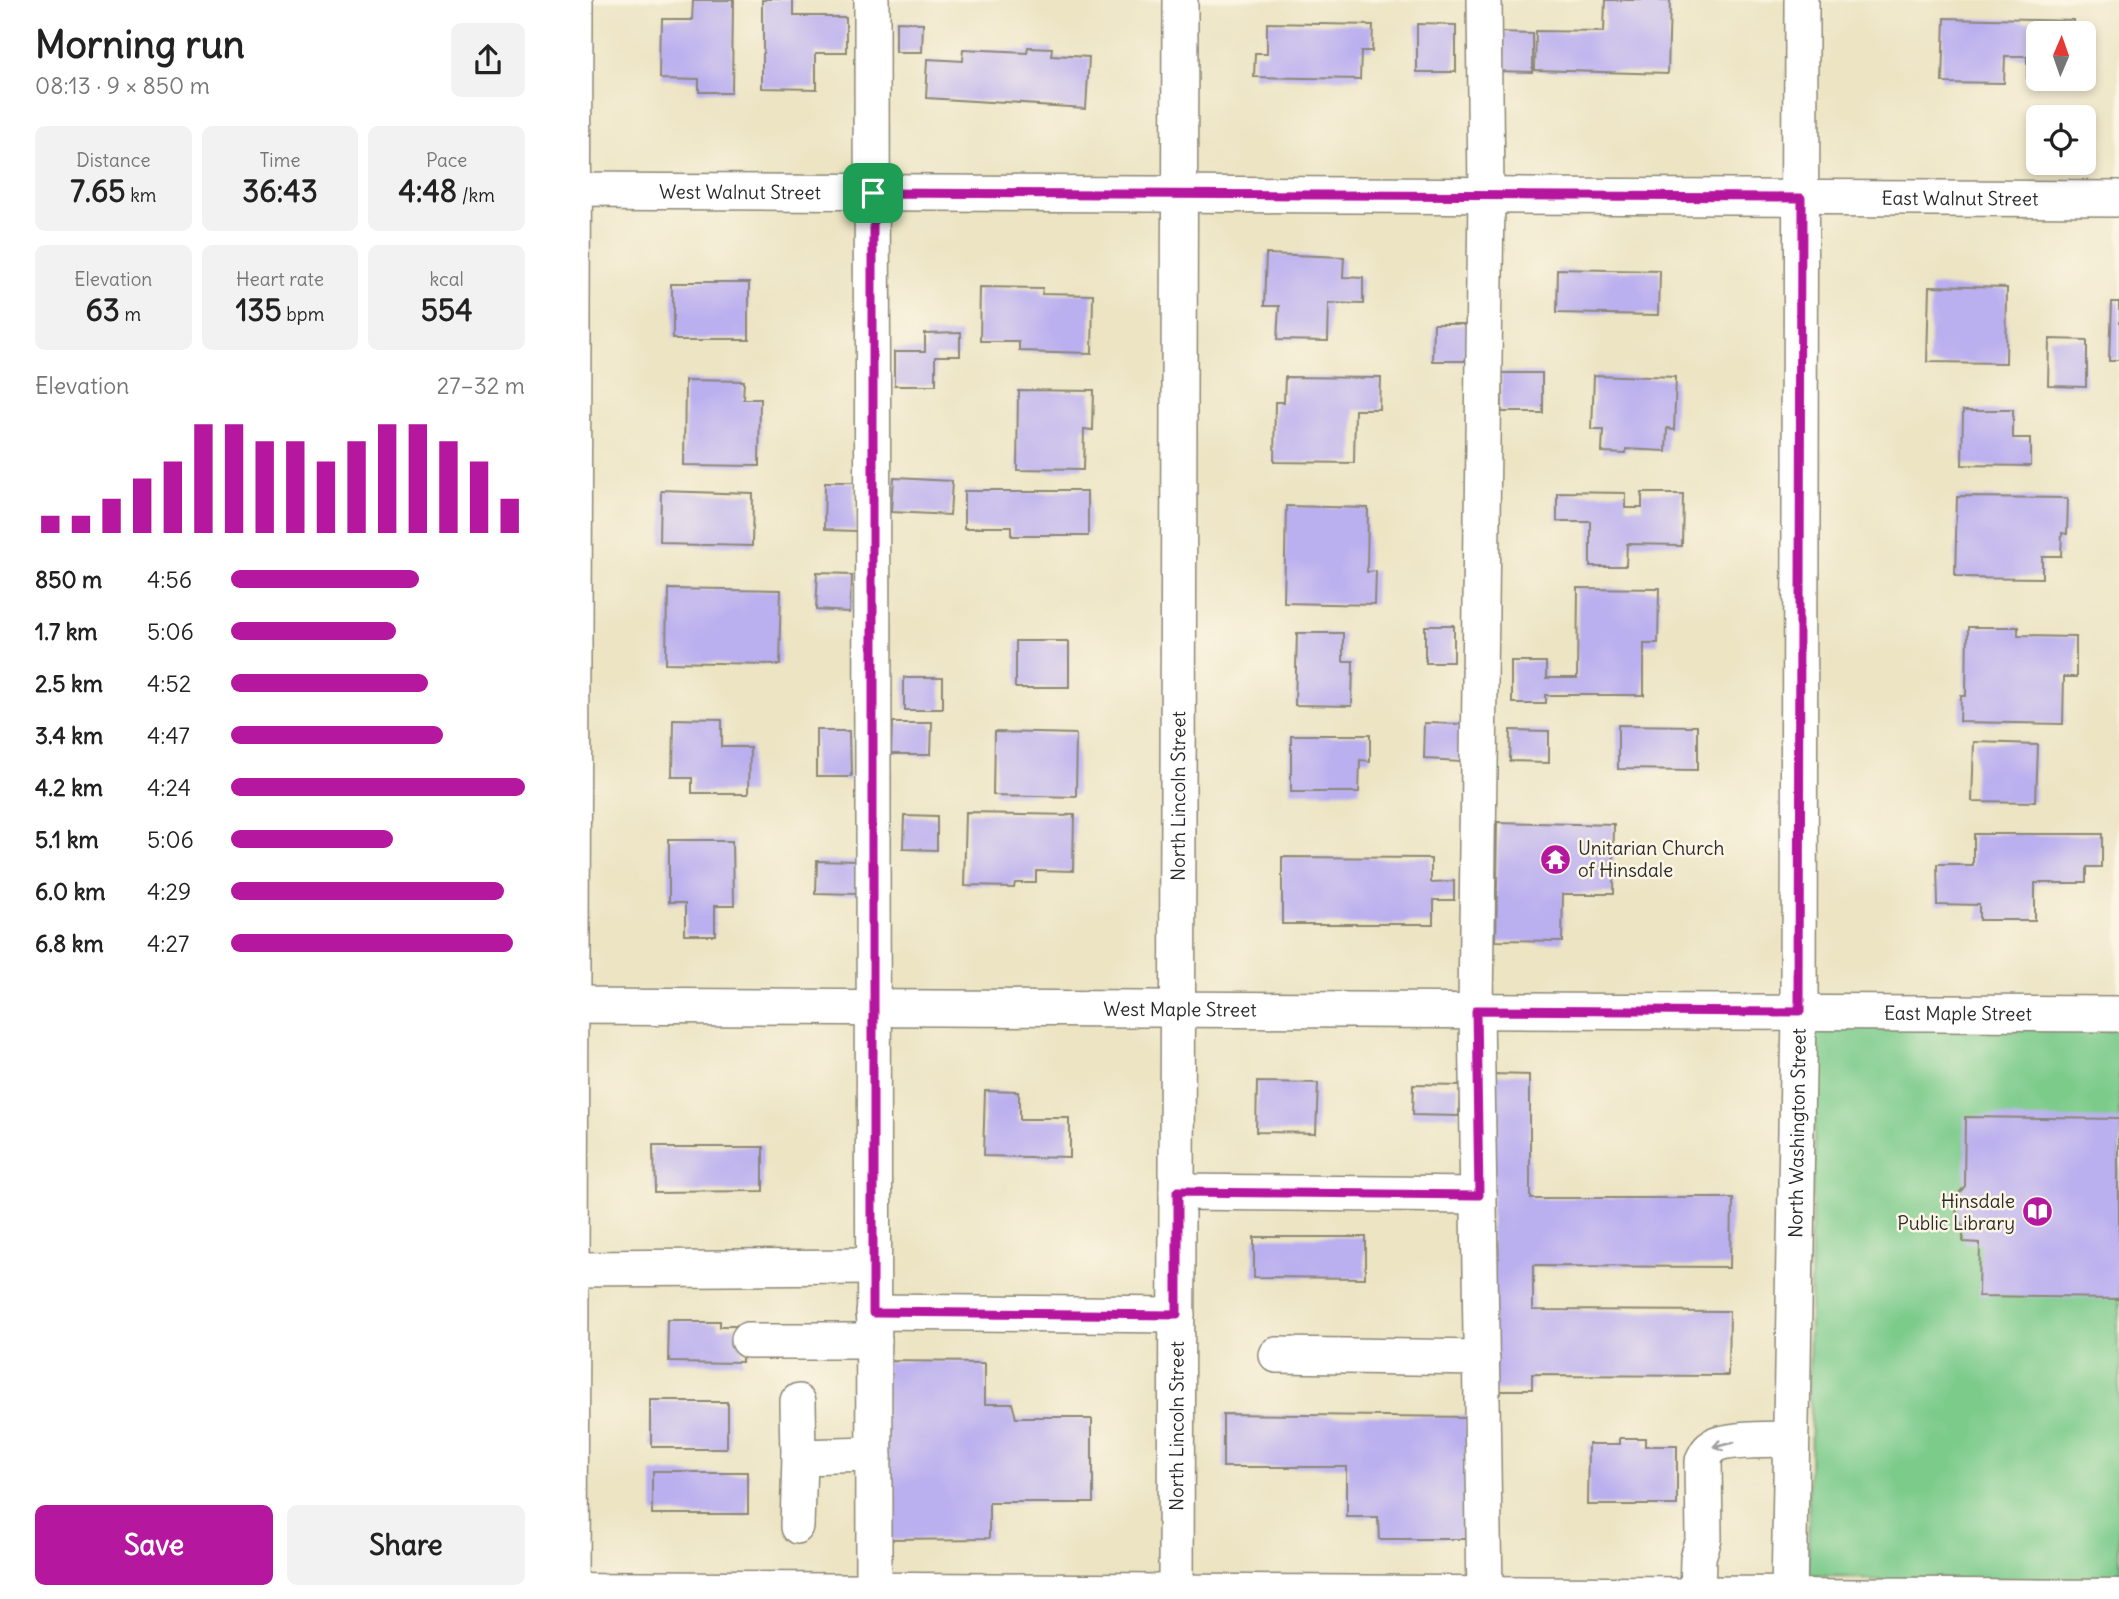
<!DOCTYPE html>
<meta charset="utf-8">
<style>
:root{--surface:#fff;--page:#f2f2f2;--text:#222;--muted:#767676;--accent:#b5179e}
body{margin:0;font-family:Delius,sans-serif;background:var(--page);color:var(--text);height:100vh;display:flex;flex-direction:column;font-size:26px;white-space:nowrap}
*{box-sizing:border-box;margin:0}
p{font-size:23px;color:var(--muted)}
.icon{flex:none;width:38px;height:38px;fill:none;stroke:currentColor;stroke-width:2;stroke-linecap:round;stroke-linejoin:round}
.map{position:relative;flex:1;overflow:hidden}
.details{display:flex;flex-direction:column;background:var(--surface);width:560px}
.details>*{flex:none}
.needle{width:46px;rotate:2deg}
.buttons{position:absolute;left:1466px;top:21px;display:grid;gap:14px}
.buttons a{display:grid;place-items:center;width:70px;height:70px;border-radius:10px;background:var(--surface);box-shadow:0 4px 10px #0003;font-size:35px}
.pin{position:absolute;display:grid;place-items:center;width:60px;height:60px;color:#fff;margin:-30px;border-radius:14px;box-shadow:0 4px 10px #0006}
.round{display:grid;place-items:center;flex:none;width:74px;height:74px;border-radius:10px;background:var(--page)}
.headline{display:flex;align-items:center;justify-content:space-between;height:119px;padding:0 35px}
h1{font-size:38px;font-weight:700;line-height:52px}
.metrics{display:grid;grid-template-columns:repeat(3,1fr);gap:10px;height:119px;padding:7px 35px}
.metrics div{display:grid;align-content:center;border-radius:10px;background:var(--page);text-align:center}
.metrics b{font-size:30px;font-weight:700}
.metrics small{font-size:19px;font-weight:400}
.metrics p{font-size:19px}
.chart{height:196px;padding:14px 35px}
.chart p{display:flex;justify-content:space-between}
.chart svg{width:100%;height:126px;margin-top:7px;stroke:var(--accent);stroke-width:6}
.cta{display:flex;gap:14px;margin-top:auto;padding:14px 35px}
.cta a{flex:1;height:80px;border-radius:10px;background:var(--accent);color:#fff;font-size:28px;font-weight:700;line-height:80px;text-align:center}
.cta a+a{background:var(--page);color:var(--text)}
ul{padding:0 35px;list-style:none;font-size:23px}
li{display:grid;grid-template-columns:112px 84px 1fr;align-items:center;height:52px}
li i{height:18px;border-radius:9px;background:var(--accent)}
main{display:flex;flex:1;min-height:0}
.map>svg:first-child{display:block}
.green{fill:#7ccb8b;stroke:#547b5b;stroke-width:2}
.building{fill:#baafef}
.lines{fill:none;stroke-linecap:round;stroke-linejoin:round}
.minor-casing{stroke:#8c8877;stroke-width:38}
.major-casing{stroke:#8c8877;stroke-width:41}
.minor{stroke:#fff;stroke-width:35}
.major{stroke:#fff;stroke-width:38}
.oneway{stroke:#a0a0a0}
.route-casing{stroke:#fff;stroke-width:14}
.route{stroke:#b5179e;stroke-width:9}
.labels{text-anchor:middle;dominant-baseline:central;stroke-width:5;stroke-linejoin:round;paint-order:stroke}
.street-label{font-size:19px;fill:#2b2b2b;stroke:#fcf5e5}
.poi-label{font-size:19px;fill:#2b2b2b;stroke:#fcf5e5;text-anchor:start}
</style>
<main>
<section class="details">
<div class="headline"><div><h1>Morning run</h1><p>08:13 · 9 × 850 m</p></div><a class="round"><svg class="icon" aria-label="share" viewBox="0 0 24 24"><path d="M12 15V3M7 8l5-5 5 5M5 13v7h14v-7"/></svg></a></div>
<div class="metrics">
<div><p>Distance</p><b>7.65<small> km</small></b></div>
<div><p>Time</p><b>36:43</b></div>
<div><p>Pace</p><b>4:48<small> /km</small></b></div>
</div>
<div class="metrics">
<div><p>Elevation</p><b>63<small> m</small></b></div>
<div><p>Heart rate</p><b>135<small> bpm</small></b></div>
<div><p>kcal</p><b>554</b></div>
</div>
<div class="chart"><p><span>Elevation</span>27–32 m</p>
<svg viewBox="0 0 160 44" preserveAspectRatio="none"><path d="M5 44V38M15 44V38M25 44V32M35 44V25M45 44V19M55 44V6M65 44V6M75 44V12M85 44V12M95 44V19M105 44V12M115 44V6M125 44V6M135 44V12M145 44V19M155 44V32"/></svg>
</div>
<ul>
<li><b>850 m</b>4:56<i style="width:64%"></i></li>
<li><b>1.7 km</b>5:06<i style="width:56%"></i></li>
<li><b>2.5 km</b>4:52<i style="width:67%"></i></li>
<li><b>3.4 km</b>4:47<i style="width:72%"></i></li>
<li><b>4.2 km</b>4:24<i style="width:100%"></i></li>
<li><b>5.1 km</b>5:06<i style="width:55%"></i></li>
<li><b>6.0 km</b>4:29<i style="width:93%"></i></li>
<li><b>6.8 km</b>4:27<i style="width:96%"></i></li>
</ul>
<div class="cta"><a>Save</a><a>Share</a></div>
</section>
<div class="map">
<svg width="1559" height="1599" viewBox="0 0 1559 1599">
<rect width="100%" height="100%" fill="#fcf5e5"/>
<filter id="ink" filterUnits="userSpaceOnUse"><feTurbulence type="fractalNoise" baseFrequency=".0143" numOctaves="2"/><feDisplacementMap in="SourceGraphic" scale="14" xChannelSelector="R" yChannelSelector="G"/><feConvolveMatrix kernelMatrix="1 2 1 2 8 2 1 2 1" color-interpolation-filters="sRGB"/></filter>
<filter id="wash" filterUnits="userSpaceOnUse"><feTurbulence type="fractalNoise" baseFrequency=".00686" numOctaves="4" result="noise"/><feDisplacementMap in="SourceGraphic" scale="28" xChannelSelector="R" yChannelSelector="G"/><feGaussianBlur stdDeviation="1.57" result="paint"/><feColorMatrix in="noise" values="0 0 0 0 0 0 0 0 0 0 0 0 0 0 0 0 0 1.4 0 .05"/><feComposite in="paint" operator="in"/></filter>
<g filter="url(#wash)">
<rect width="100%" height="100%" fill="#ece4c3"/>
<path class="green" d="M1254 1026 1559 1029V1581L1248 1578Z"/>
<g id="blocks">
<path class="building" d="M133 0H173L172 92H138V79L101 78 102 20H132Z
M203 0H233V16H286V52H256V89L203 88Z
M1045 0H1110L1108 74 974 70 975 31 1044 32Z
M1384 18 1514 21V33H1479V78H1467V56H1445L1444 83 1382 82Z
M337 22 364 23 363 52H337Z
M707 23 813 25 812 51H801L800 79 694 77 695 53H707Z
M857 24 896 25V72H857Z
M937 32 972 33V72L937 71Z
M468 47 492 48 491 56 529 58 526 108 366 98 368 59 403 61 404 49 467 52Z
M706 254 784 257 783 277 803 278V304L769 303 768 341 717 340 719 306H704Z
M997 269 1100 271 1099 315 996 313Z
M112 283H189V339H112Z
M1370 286 1447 288 1446 363 1368 362Z
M421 287 483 288 482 293 533 294 532 353 459 351V342H420Z
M1551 302H1559V360H1549Z
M874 325H908L907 361H873Z
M400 332V356H375V385H335V351H365V333Z
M1490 339 1526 340V387L1489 386Z
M941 373H982V412H942Z
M1034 375 1116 378 1114 429 1107 428 1106 451 1066 449V453L1042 452 1043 430H1032Z
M725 377 821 378 820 410H795L794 463 714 462 715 402H724Z
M126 379 184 380 183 399H200L199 466 125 465Z
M458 390 533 391 532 430 524 429 523 470 457 469Z
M1403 410H1453V438H1471V466L1402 465Z
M334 478 392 481 390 515 332 512Z
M265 483H295V531L264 530Z
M101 491 193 494 192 546 100 544Z
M405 491H528V536H451V527H405Z
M997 492 1066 493V508H1082V493H1122L1121 545 1067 544 1066 566H1030V521H997Z
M1397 497 1508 498 1507 534 1502 533 1501 556H1482V578L1395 577Z
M726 506 808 508 807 572 816 571 815 605 724 603Z
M257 574 292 575 291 612 255 610Z
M107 588 221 590 219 665 106 663Z
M1018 588 1099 589 1098 644H1084V695H985V703H952V662H986V678H1017Z
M865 626H894V662H865Z
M1407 627H1458V636L1516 637V677H1504L1503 724 1400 722 1401 696H1406Z
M737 633H783V661H793L792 706 735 705Z
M455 641H510V687H455Z
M344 677H382V709H344Z
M113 719 161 720V747H190L189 793H131V778H112Z
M332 722H372L371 754H331Z
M865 723 903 724 902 761 864 759Z
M1058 725 1137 726V770L1058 769Z
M257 730H290L291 777H257Z
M950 730 989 731V762L949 761Z
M434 732 517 734 516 797 433 795Z
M731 735H810V761L800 760 799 792H731Z
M1415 742 1477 744 1475 802 1413 801Z
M407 813 514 815 513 871 476 870V882H455L454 887 405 886Z
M344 815 376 816V850L343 849Z
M938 822 1054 825 1053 894H1003L1002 942 936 941Z
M1413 834H1541V867H1525V883H1475V920H1419V905L1377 904 1376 865H1413Z
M108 840H173L174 905H155V935H125V904H108Z
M722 857 871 858V882L894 881V900H873V924H722Z
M256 860 297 861V894L255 893Z
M933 1074 970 1075V1198H1172L1171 1267 973 1266V1310L1170 1311 1169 1376 972 1375V1390H931Z
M697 1082 758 1083 756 1133 696 1132Z
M853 1085 900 1086 899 1116 852 1115Z
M425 1090 459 1091V1119H510V1158L423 1156Z
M1405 1117 1559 1119V1298L1419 1296 1420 1243 1403 1242V1227L1397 1218 1396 1205 1398 1192 1404 1185Z
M92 1147H202V1191L93 1192Z
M694 1237H805V1278L694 1277Z
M109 1321H159V1327H182V1363L108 1362Z
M326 1361 426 1362V1403H451L455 1418H532V1503H429V1539L326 1540Z
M92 1401H167V1448H92Z
M663 1414 906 1417V1539H819L818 1517H787V1467H663Z
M1060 1438H1086V1446H1117V1505H1028L1029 1444H1060Z
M93 1472H188V1514H93Z"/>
</g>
</g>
<g filter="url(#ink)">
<use href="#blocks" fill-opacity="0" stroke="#8c8877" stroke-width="2"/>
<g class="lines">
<defs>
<g id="minor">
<path d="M312 0 314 1591"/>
<path d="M924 0 926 196 916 1010 925 1595"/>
<path id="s1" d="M0 191 1559 199"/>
<path id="s2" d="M0 1006 1559 1014"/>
<path d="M617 1192 919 1195"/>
<path d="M11 1269 313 1267"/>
<path d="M313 1312 617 1315"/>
<path d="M188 1341H314"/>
<path d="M717 1355 922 1358"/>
<path d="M238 1402 239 1457 314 1455"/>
<path d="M237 1527 239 1457"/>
<path d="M10 1590 15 0"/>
<path d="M1137 1596 1138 1558 1144 1539 1143 1460C1145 1457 1146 1453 1149 1450 1161 1437 1213 1440 1231 1439"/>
<path id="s3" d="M616 1599 620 0"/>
<path id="s4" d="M1229 1599 1239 1012 1241 0"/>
</g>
<path id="major" d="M0 1590 1559 1599"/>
</defs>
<use href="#minor" class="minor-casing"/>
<use href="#major" class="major-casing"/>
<use href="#minor" class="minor"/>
<use href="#major" class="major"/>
</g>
<defs><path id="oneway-shaft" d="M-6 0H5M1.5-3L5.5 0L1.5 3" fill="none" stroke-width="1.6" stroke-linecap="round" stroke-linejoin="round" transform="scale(1.75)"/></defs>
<use class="oneway" href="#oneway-shaft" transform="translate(1164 1445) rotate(165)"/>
</g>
<g class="lines" filter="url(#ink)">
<defs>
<path id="route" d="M313 193 1241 197 1239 1012 916 1010 919 1195 617 1192V1315L313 1312Z"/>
</defs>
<use href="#route" class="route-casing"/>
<use href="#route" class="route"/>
</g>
<defs>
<symbol id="temple-disc" viewBox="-11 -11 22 22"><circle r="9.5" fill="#b5179e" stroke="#fcf5e5"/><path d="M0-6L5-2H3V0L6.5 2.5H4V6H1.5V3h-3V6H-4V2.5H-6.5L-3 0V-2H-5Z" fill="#fff"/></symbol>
<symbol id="library-disc" viewBox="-11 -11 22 22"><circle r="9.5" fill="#b5179e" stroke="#fcf5e5"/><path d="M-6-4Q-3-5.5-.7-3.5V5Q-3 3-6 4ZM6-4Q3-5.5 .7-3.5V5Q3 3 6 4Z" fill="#fff"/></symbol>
</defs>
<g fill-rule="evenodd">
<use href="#temple-disc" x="978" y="842" width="35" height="35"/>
<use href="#library-disc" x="1460" y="1194" width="35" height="35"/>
</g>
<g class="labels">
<g class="street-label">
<text stroke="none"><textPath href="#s1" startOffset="180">West Walnut Street</textPath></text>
<text stroke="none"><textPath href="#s1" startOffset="1400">East Walnut Street</textPath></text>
<text stroke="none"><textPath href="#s3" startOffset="803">North Lincoln Street</textPath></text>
<text stroke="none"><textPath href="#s2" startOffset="620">West Maple Street</textPath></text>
<text stroke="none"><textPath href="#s2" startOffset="1398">East Maple Street</textPath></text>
<text stroke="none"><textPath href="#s4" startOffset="466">North Washington Street</textPath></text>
<text stroke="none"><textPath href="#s3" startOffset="173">North Lincoln Street</textPath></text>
</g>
<g class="poi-label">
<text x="1018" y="848">Unitarian Church<tspan x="1018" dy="22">of Hinsdale</tspan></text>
<text x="1455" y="1201" text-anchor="end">Hinsdale<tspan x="1455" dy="22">Public Library</tspan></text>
</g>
</g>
</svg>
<div class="buttons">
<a><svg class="needle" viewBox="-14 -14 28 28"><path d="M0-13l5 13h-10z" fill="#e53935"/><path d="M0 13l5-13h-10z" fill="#767676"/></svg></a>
<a><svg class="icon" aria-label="locate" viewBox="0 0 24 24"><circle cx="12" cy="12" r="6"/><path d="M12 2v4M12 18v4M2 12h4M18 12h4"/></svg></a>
</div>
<div class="pin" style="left:313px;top:193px;background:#1e9e55"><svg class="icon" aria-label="arrive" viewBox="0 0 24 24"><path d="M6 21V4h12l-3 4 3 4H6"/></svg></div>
</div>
</main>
